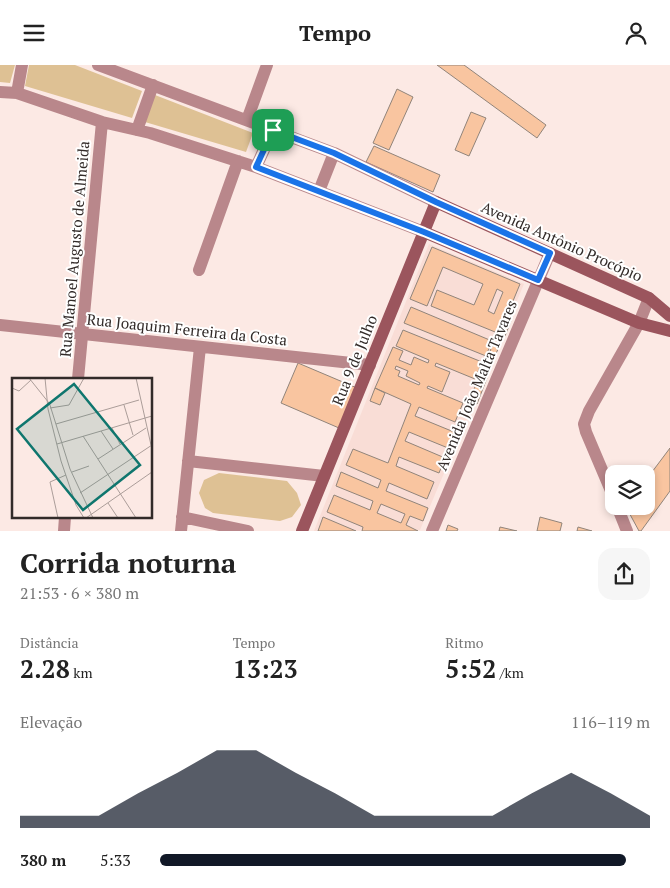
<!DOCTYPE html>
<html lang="pt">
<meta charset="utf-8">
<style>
:root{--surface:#fff;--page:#f6f6f6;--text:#222;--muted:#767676;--accent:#111827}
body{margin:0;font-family:"PT Serif",serif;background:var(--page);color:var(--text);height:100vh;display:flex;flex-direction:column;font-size:19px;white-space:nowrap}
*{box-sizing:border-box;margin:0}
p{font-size:16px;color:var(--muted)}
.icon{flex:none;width:28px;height:28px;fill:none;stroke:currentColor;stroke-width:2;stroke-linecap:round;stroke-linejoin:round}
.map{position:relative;height:466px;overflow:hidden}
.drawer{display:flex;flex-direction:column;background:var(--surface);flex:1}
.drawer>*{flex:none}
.fabs{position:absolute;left:605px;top:400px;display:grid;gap:10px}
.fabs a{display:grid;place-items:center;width:50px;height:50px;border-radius:10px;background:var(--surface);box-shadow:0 2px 8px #0003;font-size:25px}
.pin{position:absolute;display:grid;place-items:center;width:42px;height:42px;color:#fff;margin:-21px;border-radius:10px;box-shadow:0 2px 8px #0006}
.round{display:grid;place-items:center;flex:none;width:52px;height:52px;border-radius:15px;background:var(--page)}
.summary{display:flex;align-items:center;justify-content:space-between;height:85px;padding:0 20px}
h1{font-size:28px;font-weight:800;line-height:38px}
.figures{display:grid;grid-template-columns:repeat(3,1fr);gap:8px;height:85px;padding:5px 20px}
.figures div{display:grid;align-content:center}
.figures b{font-size:25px;font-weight:800}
.figures small{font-size:14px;font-weight:400}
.figures p{font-size:14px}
.chart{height:140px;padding:10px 20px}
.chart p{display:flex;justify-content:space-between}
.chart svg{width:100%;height:90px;margin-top:5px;fill:var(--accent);opacity:.7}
ul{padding:0 20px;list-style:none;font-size:16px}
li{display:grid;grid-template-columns:80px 60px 1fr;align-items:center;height:38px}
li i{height:12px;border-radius:6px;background:var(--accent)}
header{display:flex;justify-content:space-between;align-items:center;height:65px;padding:0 20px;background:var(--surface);font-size:22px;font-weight:800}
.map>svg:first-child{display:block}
.built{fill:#f9ddd6}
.park{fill:#dec194}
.building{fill:#f9c5a0;stroke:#91847a;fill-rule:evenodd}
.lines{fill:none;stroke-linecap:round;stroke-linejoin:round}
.street{stroke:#b9878b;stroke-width:12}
.secondary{stroke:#9b555d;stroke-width:12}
.route-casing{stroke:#fff;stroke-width:10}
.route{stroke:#1a73e8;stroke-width:6}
.labels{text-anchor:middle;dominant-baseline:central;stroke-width:4;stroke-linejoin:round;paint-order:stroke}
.street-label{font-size:15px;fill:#322b29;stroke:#fff}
.inset-road{fill:none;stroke:#ab9d99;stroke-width:1}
.view{fill:#0f766e;fill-opacity:0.15;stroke:#0f766e;stroke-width:2.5}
.inset-edge{fill:none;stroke:#322b29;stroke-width:2.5}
</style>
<header><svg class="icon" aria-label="menu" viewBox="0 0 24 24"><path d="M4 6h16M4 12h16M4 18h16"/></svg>Tempo<svg class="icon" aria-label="person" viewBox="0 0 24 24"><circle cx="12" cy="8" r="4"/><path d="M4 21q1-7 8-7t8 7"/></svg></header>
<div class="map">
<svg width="670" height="466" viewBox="0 0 670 466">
<rect width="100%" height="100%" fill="#fce9e4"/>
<path class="built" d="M429 179 524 219 420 465 314 466Z"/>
<path class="park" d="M0 0H15L10 18 0 17Z
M29 0H75L142 26 132 53 25 21Z
M155 30 253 68 246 87 145 57Z
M219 408 287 416 297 428 301 440 292 452 280 456 213 448 205 443 199 428 204 415Z"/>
<path class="building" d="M437 0H464L546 60 537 73Z
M397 24 413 32 389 85 373 78Z
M471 47 486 53 469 91 455 85Z
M374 81 440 110 433 127 366 97Z
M432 182 520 219 506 253 511 256 505 271 431 241 437 225 474 240 483 219 443 202 427 241 410 234ZM497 224 503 227 494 249 488 246Z
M411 242 492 276 486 291 404 258Z
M403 265 482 297 475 314 436 298 435 301 450 307 442 327 428 321 427 323 463 338 455 357 419 342 415 351 454 367 448 383 409 367 405 376 445 393 439 408 399 392 396 401 434 417 427 434 389 418 386 426 428 443 423 456 410 451 406 460 418 466H362L363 462 327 447 334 430 370 445 373 436 336 421 341 407 378 423 381 415 346 400 353 384 388 398 411 339 375 323 393 282 403 286 399 295 411 300 414 292 428 298 429 295 396 281ZM396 301 408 306 406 311 420 318 419 320 398 311 400 306 395 304ZM381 439 405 449 401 458 377 448Z
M493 279 499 282 494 293 488 291Z
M298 298 357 323 339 363 281 338Z
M480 310 487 313 477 339 469 336Z
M375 323 385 328 380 340 370 336Z
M670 383V426L641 466H639L626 442 646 441V415Z
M323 452 356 466H318Z
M540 452 562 458 560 466H537Z
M448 460 458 464 457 466H446Z
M500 462 517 466H499Z
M578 462 592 466H577Z"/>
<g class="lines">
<path class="street" d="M98 0 334 88 436 137
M0 27 17 28 102 57 150 68 256 102 424 167
M17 28 22 0
M247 55 267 0
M137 65 153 20
M256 102 273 65
M319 126 334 88
M199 205 238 96
M0 260 370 300
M78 314 102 57
M188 396 324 411
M614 433 586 367 584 359 589 346 639 258 649 233
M617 441 627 466
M182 452 248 466
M64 466 65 452
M181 466 200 282
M432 466 550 188"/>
<path class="secondary" d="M424 167 639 258 670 266
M302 466 436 137 649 233 670 251"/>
</g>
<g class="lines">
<defs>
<path id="route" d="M273 65 334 88 436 137 550 188 538 215 424 167 256 102Z"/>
</defs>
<use href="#route" class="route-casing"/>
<use href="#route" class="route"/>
</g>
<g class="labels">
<g class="street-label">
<text transform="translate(562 176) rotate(24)">Avenida Antônio Procópio</text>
<text transform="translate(74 184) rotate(-85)">Rua Manoel Augusto de Almeida</text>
<text transform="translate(187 264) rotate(6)">Rua Joaquim Ferreira da Costa</text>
<text transform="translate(354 295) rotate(-68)">Rua 9 de Julho</text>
<text transform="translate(476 320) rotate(-67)">Avenida João Malta Tavares</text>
</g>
</g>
<g transform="translate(12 313)">
<rect width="140" height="140" fill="#fce9e4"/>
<path class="inset-road" d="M17 0 37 25M33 0 36 31 49 83 64 127 72 140M124 0 139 67M0 10 7 13 19 2M37 24 58 91 81 140M112 27 121 57M38 30 57 27 72 0M44 46 127 22M100 50 108 66M89 53 101 71M71 58 124 140M45 66 140 38M86 81 134 50M60 94 77 88M68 115 140 67M96 125 106 140M46 140 38 104 54 97M74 140 140 94"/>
<path class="view" d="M62 6 128 87 71 132 5 51Z"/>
<rect width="140" height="140" class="inset-edge"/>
</g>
</svg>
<div class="fabs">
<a><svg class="icon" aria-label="layers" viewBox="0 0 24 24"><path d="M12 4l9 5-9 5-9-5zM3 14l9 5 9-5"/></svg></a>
</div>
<div class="pin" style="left:273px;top:65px;background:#1e9e55"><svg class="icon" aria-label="arrive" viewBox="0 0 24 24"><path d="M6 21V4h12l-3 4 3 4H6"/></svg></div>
</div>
<section class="drawer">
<div class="summary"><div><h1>Corrida noturna</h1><p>21:53 · 6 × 380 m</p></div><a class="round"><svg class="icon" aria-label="share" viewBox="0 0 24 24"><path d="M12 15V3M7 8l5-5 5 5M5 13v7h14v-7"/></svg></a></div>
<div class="figures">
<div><p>Distância</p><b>2.28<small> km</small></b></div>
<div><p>Tempo</p><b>13:23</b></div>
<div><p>Ritmo</p><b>5:52<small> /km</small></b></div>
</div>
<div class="chart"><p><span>Elevação</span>116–119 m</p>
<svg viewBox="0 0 160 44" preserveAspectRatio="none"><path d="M0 44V38L10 38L20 38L30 27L40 17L50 6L60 6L70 17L80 27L90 38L100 38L110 38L120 38L130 27L140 17L150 27L160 38V44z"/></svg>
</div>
<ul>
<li><b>380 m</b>5:33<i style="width:95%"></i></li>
</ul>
</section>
